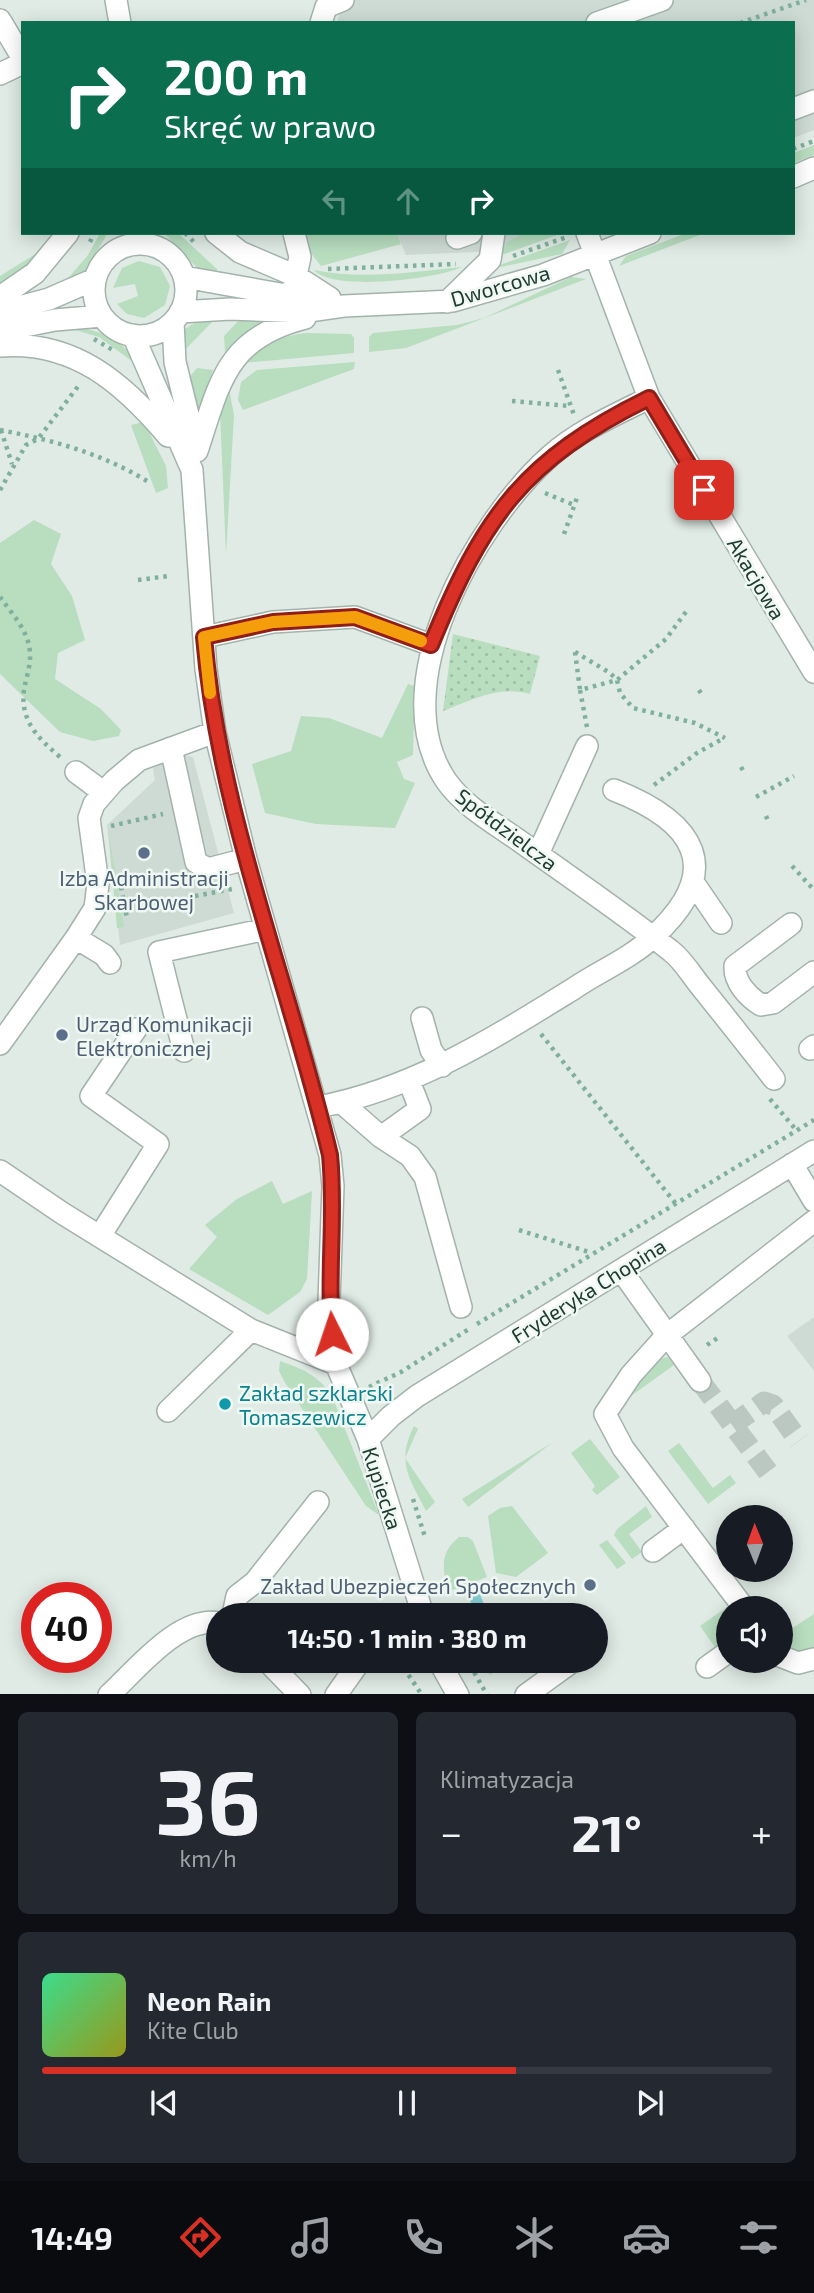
<!DOCTYPE html>
<html lang="pl">
<head>
<meta charset="utf-8">
<style>
	:root { --surface:#171b24; --page:#242831; --text:#f1f3f6; --muted:#9ea1a6; --line:#363941; --accent:#d93025 }
	body { margin:0; font-family:"Exo 2",sans-serif; background:var(--page); color:var(--text); height:100vh; display:flex; flex-direction:column; font-size:26px; white-space:nowrap }
	* { box-sizing:border-box; margin:0 }
	p { font-size:23px; color:var(--muted) }
	.icon { flex:none; width:38px; height:38px; fill:none; stroke:currentColor; stroke-width:2; stroke-linecap:round; stroke-linejoin:round }
	.map { position:relative; height:1694px; overflow:hidden }
	.sheet { display:flex; flex-direction:column; gap:18px; padding:18px; background:#0d0f14; flex:1 }
	.sheet>* { flex:none }
	.guide { position:absolute; left:21px; top:21px; width:774px; height:214px; border-radius:0px; box-shadow:0 4px 18px #0003; background:#0b6e4f; color:#fff; overflow:hidden }
	.needle { width:46px; rotate:359deg }
	.fabs { position:absolute; left:716px; top:1505px; display:grid; gap:14px }
	.fabs a { display:grid; place-items:center; width:77px; height:77px; border-radius:50%; background:var(--surface); box-shadow:0 4px 18px #0003; font-size:35px }
	.speed { position:absolute; left:21px; top:1582px; display:flex; gap:14px; font-size:35px; font-weight:700; text-align:center }
	.speed>* { display:grid; place-content:center; width:91px; height:91px; border-radius:50%; background:var(--surface); box-shadow:0 4px 18px #0003; line-height:1 }
	.speed .limit { border:10px solid #d22; background:#fff; color:#111 }
	.pin { position:absolute; display:grid; place-items:center; width:60px; height:60px; color:#fff; margin:-30px; border-radius:14px; box-shadow:0 4px 10px #0006 }
	.me { position:absolute; width:77px; margin:-38px; rotate:356deg; stroke-linejoin:round; filter:drop-shadow(0 0 5px #0008) }
	.turn { display:flex; align-items:center; gap:24px; height:147px; padding:0 28px; font-size:32px }
	.turn .icon { width:91px; height:91px; stroke-width:2.5 }
	.turn b { display:block; font-size:49px; line-height:60px }
	.lanes { display:flex; align-items:center; height:66px; padding:0 28px; background:#0003; justify-content:center; gap:35px; direction:ltr }
	.lanes .off { opacity:.35 }
	.big { font-size:52px; font-weight:700; line-height:1.1 }
	.sheet .widget { flex:1; display:flex; flex-direction:column; justify-content:center; gap:10px; min-width:0; padding:0 24px; border-radius:10px; background:var(--page) }
	.sheet .dial { align-items:center; gap:0 }
	.dial b { font-size:91px; line-height:1 }
	.song { display:flex; align-items:center; gap:21px }
	.cover { width:84px; height:84px; border-radius:10px; background:linear-gradient(135deg,hsl(150 70% 55%),hsl(60 70% 35%)) }
	.played { height:7px; border-radius:4px; background:linear-gradient(90deg,var(--accent) 65%,var(--line) 65%) }
	.keys { display:flex; justify-content:space-around; direction:ltr }
	.heat { display:flex; justify-content:space-between; align-items:center; font-size:38px; direction:ltr }
	.sheet .tiles { flex:1; display:grid; gap:18px; grid-template-columns:1fr 1fr }
	.widget:last-child { grid-column:span 2 }
	.trip { position:absolute; left:206px; top:1603px; width:402px; height:70px; border-radius:35px; background:var(--surface); box-shadow:0 4px 18px #0003; font-weight:700; line-height:70px; text-align:center }
	.tabs { display:flex; height:112px; justify-content:space-around; align-items:center; background:#090b0e; color:var(--muted) }
	.tabs .icon { width:49px; height:49px }
	.tabs .on { color:var(--accent) }
	.tabs b { font-size:32px; color:var(--text) }
	.map>svg:first-child { display:block }
	.built { fill:#cedbd4 }
	.grass { fill:#b8ddbf }
	.park { fill:url(#park-dots) }
	.water { fill:#85cdd3 }
	.lines { fill:none; stroke-linecap:round; stroke-linejoin:round }
	.minor-tunnel { stroke:#bac8c1; stroke-width:21; stroke-dasharray:21 10; stroke-linecap:butt }
	.minor-casing { stroke:#a3b3ac; stroke-width:24 }
	.path { stroke:#7fb09d; stroke-width:4.5; stroke-dasharray:3.5 5; stroke-linecap:butt }
	.minor { stroke:#fff; stroke-width:21 }
	.route-casing { stroke:#8d1f18; stroke-width:18 }
	.route { stroke:#d93025; stroke-width:12 }
	.slow { stroke:#f59e0b; stroke-width:12 }
	.service-dot { fill:#5c6f8a; stroke:#f0f8f3; stroke-width:2.5 }
	.culture-dot { fill:#0f9aa8; stroke:#f0f8f3; stroke-width:2.5 }
	.labels { text-anchor:middle; dominant-baseline:central; stroke-width:5; stroke-linejoin:round; paint-order:stroke }
	.street-label { font-size:21px; fill:#203c32; stroke:#f0f8f3 }
	.service-label { font-size:21px; fill:#4e5e75; stroke:#f0f8f3 }
	.culture-label { font-size:21px; fill:#0d838f; stroke:#f0f8f3; text-anchor:start }
</style>
</head>
<body>
<div class="map">
<svg width="814" height="1695" viewBox="0 0 814 1695">
	<defs>
		<pattern id="park-dots" width="8" height="8" patternUnits="userSpaceOnUse" patternTransform="scale(1.75)"><rect width="8" height="8" fill="#b8ddbf"/><path d="M2 2h.1M6 6h.1" fill="none" stroke="#9ebfa5" stroke-width="1.8" stroke-linecap="round"/></pattern>
	</defs>
	<rect width="100%" height="100%" fill="#e0ebe5"/>
	<!-- built -->
	<path class="built" d="M344 0H814V130L793 138V23H337Z
		M397 233H545L498 251 406 255Z
		M179 754 193 757 234 913 120 945 107 825 155 780 153 769 166 756Z
		M814 1317V1371L787 1336Z"/>
	<!-- grass -->
	<path class="grass" d="M814 145V155L793 163V153Z
		M100 233H106L105 238 85 271 63 284 88 255Z
		M164 233H178L217 269 216 277 199 270Z
		M303 233H397L401 244 321 266 310 252Z
		M525 233H563L499 256 507 242Z
		M687 233H705L619 266 626 256Z
		M570 240 562 254 496 268 497 266Z
		M45 248 40 256 0 289V276Z
		M139 261 160 267 170 286 165 305 144 318 127 314 117 304 138 296 135 284 113 288 122 268Z
		M462 267C437 279 333 292 314 270 363 280 412 272 462 267Z
		M571 277 586 279 406 348 369 352V337L373 333 457 325 484 318Z
		M202 319H215L181 354 183 330Z
		M240 319 268 320 248 332 225 352 224 336Z
		M74 327C105 331 123 340 140 367L99 337 75 330Z
		M306 333 351 334 354 338V353L242 363C261 344 281 336 306 333Z
		M355 362 354 369 243 410 238 400 241 382 257 370Z
		M197 368 213 370 201 408 202 427 187 380Z
		M228 384 234 415 226 555 220 411Z
		M144 422 166 466 168 488 156 493 131 425Z
		M34 520 61 534 51 564 72 596 85 640 58 653 55 679 101 709 121 730 119 736 93 741 60 732 0 674V543Z
		M408 684 415 686 413 755 397 762 404 779 415 783 395 828 316 824 265 813 252 764 291 751 301 716 329 718 382 738Z
		M108 828 124 927 117 928Z
		M272 1181 283 1204 312 1191 307 1279 300 1292 268 1315 189 1269 217 1237 205 1225 237 1199Z
		M668 1357 674 1365 628 1398 658 1359Z
		M280 1361C303 1369 318 1375 332 1396L379 1515 366 1506 284 1381 279 1371Z
		M414 1426 418 1429 405 1458 435 1502 426 1511C409 1478 396 1462 414 1426Z
		M590 1439 620 1477 597 1495 592 1490 595 1486 571 1453Z
		M553 1442 468 1507 462 1499Z
		M679 1443 713 1488 730 1475 736 1483 708 1504 668 1451Z
		M512 1506 548 1553 516 1577 496 1573 488 1516 500 1508Z
		M646 1506 652 1517 629 1534 642 1552 632 1559 614 1535 617 1529Z
		M459 1537H468L473 1541 487 1577 447 1592C444 1567 438 1555 459 1537Z
		M607 1540 626 1563 617 1569 599 1545Z
		M727 1607 728 1643 717 1650 700 1626Z
		M814 1614V1648L799 1654 784 1647 780 1636Z
		M482 1661H503L505 1664 490 1675Z"/>
	<!-- park -->
	<path class="park" d="M453 634 540 656 530 694C499 685 472 700 443 711Z"/>
	<!-- water -->
	<path class="water" d="M478 1589 488 1615H476L467 1593Z"/>
	<g class="lines">
		<!-- minor-tunnel -->
		<path class="minor-tunnel" d="M700 1381 768 1472
			M732 1425 764 1402 773 1405 799 1441"/>
		<defs>
			<path id="minor" d="M116 0 120 23
				M0 20 23 59
				M321 23 326 7 343 0
				M597 23 662 0
				M0 74 23 63
				M793 109 814 101
				M793 177 814 168
				M216 233 240 252 296 276 330 298
				M587 233 649 398 814 672
				M457 238 471 233
				M94 290a46 46 0 1 1 92 0a46 46 0 1 1-92 0Z
				M184 277 331 303
				M293 289 300 257 294 233
				M0 297 35 273 68 233
				M447 302 490 260 494 233
				M0 312 49 299 95 279
				M180 312 230 309 302 312 344 306 453 301 543 275 650 233
				M173 322 175 362 197 451
				M0 331 55 320 102 316
				M133 335 192 470 206 669 215 732 246 859 330 1155 333 1186 329 1301 336 1364 368 1439 423 1615
				M0 346C74 340 123 383 168 436
				M649 398C615 415 578 431 549 457 476 523 381 687 447 782 466 808 496 824 521 842 571 878 623 913 671 951 683 960 692 976 702 988 726 1018 750 1048 774 1079
				M197 451C220 382 226 338 305 318
				M204 637 273 622 355 617 431 645
				M171 748 196 862 208 869 246 859
				M76 772 103 792
				M538 854 587 746
				M693 882 721 923
				M791 924 735 966C734 982 748 997 761 1005L773 1003 814 972
				M76 938 95 908 98 884 89 818 94 804 114 781 139 760 215 732
				M422 1018 431 1050 442 1066
				M0 1044 76 938 104 955 110 963
				M810 1049 814 1046
				M184 1051 159 952 266 929
				M342 1103 381 1137 410 1156 425 1177 461 1307
				M318 1107C414 1089 492 1039 573 989 598 972 631 958 653 937 726 870 696 822 614 790
				M381 1137 420 1109 409 1081
				M792 1164 814 1201
				M0 1171 62 1213 251 1330 336 1364
				M100 1236 158 1144 91 1096 136 1029
				M621 1270 700 1381
				M168 1411 251 1330
				M368 1439 391 1416 417 1396 814 1151
				M653 1551 684 1528
				M744 1608 623 1448 605 1414 631 1375 666 1336 814 1221
				M233 1615 237 1596 255 1582 318 1502
				M780 1656 798 1663 814 1659
				M267 1661 300 1695
				M439 1661 458 1695
				M707 1667 728 1652
				M109 1695C136 1670 180 1615 219 1623
				M336 1695 360 1661
				M526 1695 573 1661"/>
		</defs>
		<!-- minor casing -->
		<use href="#minor" class="minor-casing"/>
		<!-- path -->
		<path class="path" d="M740 23 806 0
			M793 149 814 141
			M185 233 197 245
			M90 242 94 233
			M513 256 567 237
			M328 269 456 264
			M94 339 116 352
			M558 370 574 415
			M512 401 570 406
			M0 430C52 440 101 453 147 481
			M1 430 12 464
			M0 490 26 445 38 439 79 385
			M545 493 574 505
			M564 534 578 495
			M138 580 169 576
			M0 597C12 614 29 631 30 653 31 665 26 678 24 690 20 721 38 738 60 757
			M575 652 610 673 617 680 620 693 633 708 695 723 725 738
			M575 652 580 690
			M699 690 702 695
			M587 727 580 690 617 680 666 639 688 609
			M741 767 745 774
			M654 785 697 753 724 738
			M756 797 794 776
			M766 816 769 823
			M111 826 163 814
			M792 866 814 890
			M121 887 127 918
			M195 896 232 889
			M541 1034 676 1204
			M770 1099 797 1131
			M519 1230 592 1253
			M477 1324 814 1120
			M707 1345 719 1337
			M369 1387 401 1372 469 1329
			M413 1499 425 1537
			M399 1661 422 1695
			M470 1665 487 1695"/>
		<!-- minor -->
		<use href="#minor" class="minor"/>
	</g>
	<g class="lines">
		<defs>
			<path id="route" d="M332 1334C327 1274 336 1215 330 1155 289 982 219 815 204 637L273 622 355 617 431 645C483 517 523 460 649 398L704 490"/>
		</defs>
		<!-- route casing -->
		<use href="#route" class="route-casing"/>
		<!-- route -->
		<use href="#route" class="route"/>
		<!-- slow -->
		<path class="slow" d="M210 693 204 637 273 622 355 617 421 641"/>
	</g>
	<!-- markers -->
	<g class="service-dot">
		<circle cx="144" cy="853" r="7"/>
		<circle cx="62" cy="1035" r="7"/>
		<circle cx="590" cy="1585" r="7"/>
	</g>
	<circle class="culture-dot" cx="225" cy="1404" r="7"/>
	<g class="labels">
		<!-- street labels -->
		<g class="street-label">
			<text transform="translate(500 285) rotate(-16)">Dworcowa</text>
			<text transform="translate(757 578) rotate(59)">Akacjowa</text>
			<text transform="translate(507 829) rotate(37)">Spółdzielcza</text>
			<text transform="translate(588 1290) rotate(-32)">Fryderyka Chopina</text>
			<text transform="translate(383 1488) rotate(72)">Kupiecka</text>
		</g>
		<!-- service labels -->
		<g class="service-label">
			<text x="144" y="877">Izba Administracji<tspan x="144" dy="24">Skarbowej</tspan></text>
			<text x="76" y="1023" text-anchor="start">Urząd Komunikacji<tspan x="76" dy="24">Elektronicznej</tspan></text>
			<text x="576" y="1585" text-anchor="end">Zakład Ubezpieczeń Społecznych</text>
		</g>
		<!-- culture labels -->
		<g class="culture-label">
			<text x="239" y="1392">Zakład szklarski<tspan x="239" dy="24">Tomaszewicz</tspan></text>
		</g>
	</g>
</svg>
<div class="fabs">
<a><svg class="needle" viewBox="-14 -14 28 28"><path d="M0-13l5 13h-10z" fill="#e53935"/><path d="M0 13l5-13h-10z" fill="#9ea1a6"/></svg></a>
<a><svg class="icon" aria-label="sound" viewBox="0 0 24 24"><path d="M4 9h4l5-4v14l-5-4H4zM17 9q2 3 0 6"/></svg></a>
</div>
<div class="speed"><div class="limit">40</div></div>
<div class="pin" style="left:704px;top:490px;background:#d93025"><svg class="icon" aria-label="arrive" viewBox="0 0 24 24"><path d="M6 21V4h12l-3 4 3 4H6"/></svg></div>
<svg class="me" style="left:332px;top:1334px" viewBox="-20 -20 40 40"><circle r="19" fill="#fff"/><path d="M0-13L10 11 0 6-10 11z" fill="#d93025"/></svg>
<div class="trip">14:50 · 1 min · 380 m</div>
<div class="guide">
<div class="turn"><svg class="icon" aria-label="right" viewBox="0 0 24 24"><path d="M7 20v-9h11M14 6l5 5-5 5"/></svg><div><b>200 m</b>Skręć w prawo</div></div>
<div class="lanes"><svg class="icon off" aria-label="left" viewBox="0 0 24 24"><path d="M17 20v-9H6M10 6l-5 5 5 5"/></svg><svg class="icon off" aria-label="ahead" viewBox="0 0 24 24"><path d="M12 20V5M6 11l6-6 6 6"/></svg><svg class="icon" aria-label="right" viewBox="0 0 24 24"><path d="M7 20v-9h11M14 6l5 5-5 5"/></svg></div>
</div>
</div>
<section class="sheet">
<div class="tiles">
<div class="widget dial"><b>36</b><p>km/h</p></div>
<div class="widget"><p>Klimatyzacja</p>
<div class="heat"><a>−</a><b class="big">21°</b><a>+</a></div>
</div>
<div class="widget">
<div class="song"><i class="cover"></i><div><b>Neon Rain</b><p>Kite Club</p></div></div>
<div class="played"></div>
<div class="keys"><svg class="icon" aria-label="previous" viewBox="0 0 24 24"><path d="M18 5L8 12l10 7zM5 5v14"/></svg><svg class="icon" aria-label="pause" viewBox="0 0 24 24"><path d="M8 5v14M16 5v14"/></svg><svg class="icon" aria-label="next" viewBox="0 0 24 24"><path d="M6 5l10 7-10 7zM19 5v14"/></svg></div>
</div>
</div>
</section>
<nav class="tabs">
<b>14:49</b>
<svg class="icon on" aria-label="directions" viewBox="0 0 24 24"><path d="M12 3l9 9-9 9-9-9zM9 14v-3h6M13 9l2 2-2 2"/></svg>
<svg class="icon" aria-label="music" viewBox="0 0 24 24"><path d="M9 18V5l10-2v13"/><circle cx="6" cy="18" r="3"/><circle cx="16" cy="16" r="3"/></svg>
<svg class="icon" aria-label="phone" viewBox="0 0 24 24"><path d="M5 4h4l2 5-3 2q2 4 5 5l2-3 5 2v4C11 20 4 13 5 4z"/></svg>
<svg class="icon" aria-label="climate" viewBox="0 0 24 24"><path d="M12 3v18M4 7l16 10M4 17L20 7"/></svg>
<svg class="icon" aria-label="car" viewBox="0 0 24 24"><path d="M5 17H2v-5l4-1 3-4h7l3 4 3 1v5h-3M9 17h6M6 11h13"/><circle cx="7" cy="17" r="2"/><circle cx="17" cy="17" r="2"/></svg>
<svg class="icon" aria-label="filters" viewBox="0 0 24 24"><path d="M4 7h16M4 17h16"/><circle cx="9" cy="7" r="2"/><circle cx="15" cy="17" r="2"/></svg>
</nav>
</body>
</html>
